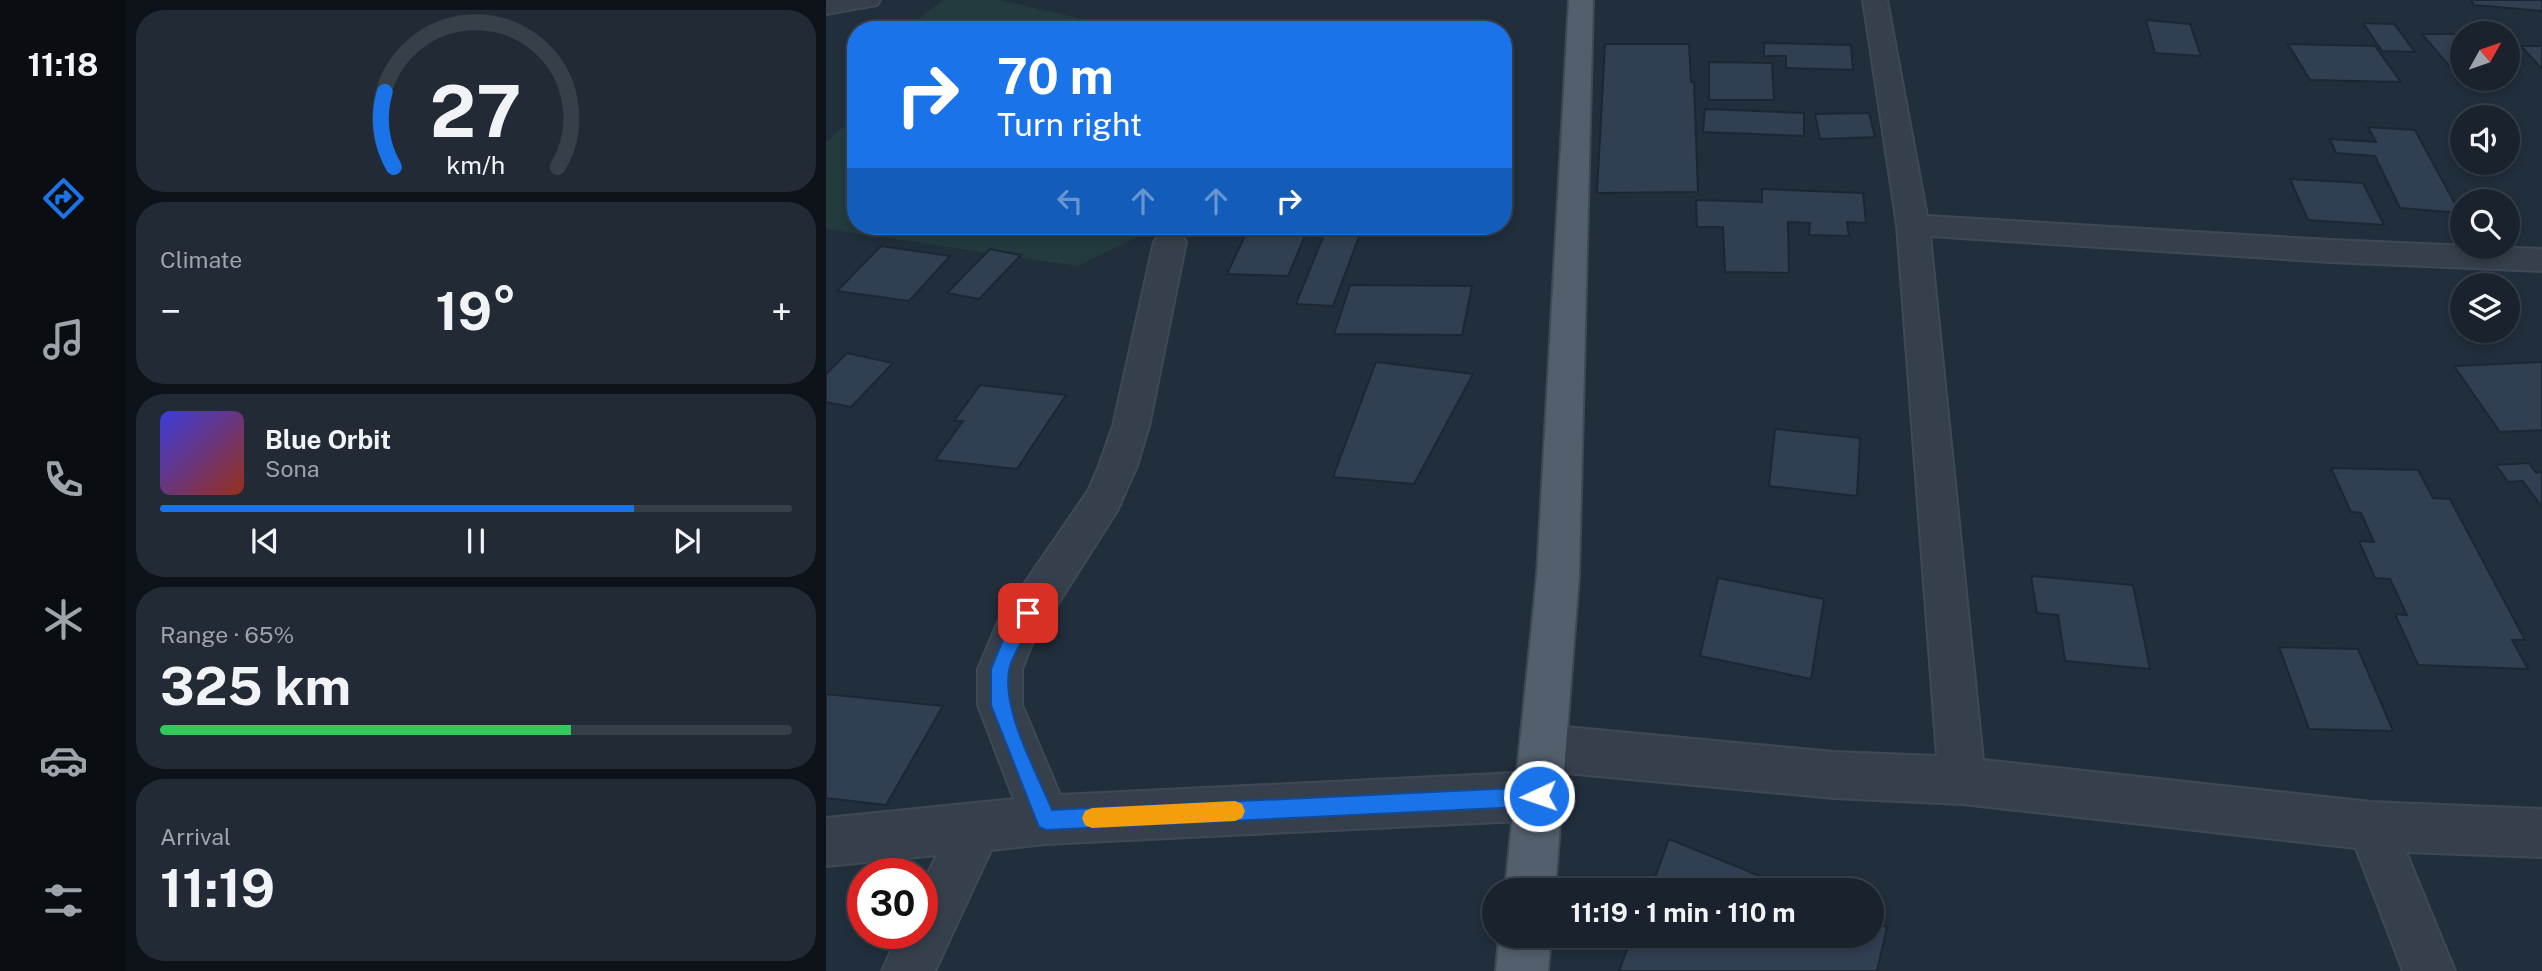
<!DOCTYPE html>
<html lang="en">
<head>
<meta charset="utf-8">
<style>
	:root { --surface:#19222d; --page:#222a35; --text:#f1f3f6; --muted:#9fa4aa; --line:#373f49; --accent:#1a73e8 }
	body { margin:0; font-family:"Public Sans",sans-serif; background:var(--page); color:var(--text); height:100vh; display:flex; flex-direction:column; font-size:26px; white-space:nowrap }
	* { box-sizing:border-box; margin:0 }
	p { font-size:23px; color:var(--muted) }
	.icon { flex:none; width:38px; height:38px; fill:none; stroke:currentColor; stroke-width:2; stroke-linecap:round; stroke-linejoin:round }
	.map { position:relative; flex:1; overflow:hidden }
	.sheet { display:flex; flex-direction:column; gap:10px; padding:10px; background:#0e1319; width:700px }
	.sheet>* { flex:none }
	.guide { position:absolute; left:21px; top:21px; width:665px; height:214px; border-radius:28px; box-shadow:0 4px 10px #0003,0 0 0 2px var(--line); background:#1a73e8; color:#fff; overflow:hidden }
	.needle { width:46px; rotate:50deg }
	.buttons { position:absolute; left:1624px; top:21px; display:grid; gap:14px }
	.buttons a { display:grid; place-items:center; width:70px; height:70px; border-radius:50%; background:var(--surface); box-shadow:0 4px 10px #0003,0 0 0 2px var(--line); font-size:35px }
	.speed { position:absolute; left:21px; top:858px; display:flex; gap:14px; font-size:35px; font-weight:700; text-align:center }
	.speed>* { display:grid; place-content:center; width:91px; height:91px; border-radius:50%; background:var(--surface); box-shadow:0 4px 10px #0003,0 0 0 2px var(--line); line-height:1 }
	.speed .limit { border:10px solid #d22; background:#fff; color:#111 }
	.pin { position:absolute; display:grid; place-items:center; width:60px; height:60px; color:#fff; margin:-30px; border-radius:14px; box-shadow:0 4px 10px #0006 }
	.me { position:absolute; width:77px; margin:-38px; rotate:267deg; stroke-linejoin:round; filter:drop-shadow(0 0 5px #0008) }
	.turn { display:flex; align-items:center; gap:24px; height:147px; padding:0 35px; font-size:32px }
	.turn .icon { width:91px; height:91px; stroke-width:2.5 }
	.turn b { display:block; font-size:49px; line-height:60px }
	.lanes { display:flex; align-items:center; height:66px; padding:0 35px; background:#0003; justify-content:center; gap:35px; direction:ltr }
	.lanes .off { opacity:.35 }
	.big { font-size:52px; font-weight:700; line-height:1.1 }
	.sheet .tile { flex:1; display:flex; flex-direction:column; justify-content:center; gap:10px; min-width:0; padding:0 24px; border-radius:28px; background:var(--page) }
	.sheet .dial { align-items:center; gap:0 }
	.dial svg { height:182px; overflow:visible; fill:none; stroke:var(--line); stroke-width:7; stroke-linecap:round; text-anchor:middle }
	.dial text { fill:var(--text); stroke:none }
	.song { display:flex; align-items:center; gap:21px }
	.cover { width:84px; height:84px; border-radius:10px; background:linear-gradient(135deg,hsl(240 70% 55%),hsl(10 70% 35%)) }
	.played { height:7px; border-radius:4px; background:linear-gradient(90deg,var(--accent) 75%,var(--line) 75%) }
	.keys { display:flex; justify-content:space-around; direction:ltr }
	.heat { display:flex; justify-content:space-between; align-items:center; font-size:38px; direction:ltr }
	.charge { height:10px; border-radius:5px; background:linear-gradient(90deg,#34c759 65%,var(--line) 0) }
	.trip { position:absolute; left:656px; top:878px; width:402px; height:70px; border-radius:35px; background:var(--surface); box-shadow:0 4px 10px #0003,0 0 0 2px var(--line); font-weight:700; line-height:70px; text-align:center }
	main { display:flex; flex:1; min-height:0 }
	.dock { display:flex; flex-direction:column; width:126px; justify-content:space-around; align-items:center; background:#0a0e12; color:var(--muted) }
	.dock .icon { width:49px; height:49px }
	.dock .active { color:var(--accent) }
	.dock b { font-size:32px; color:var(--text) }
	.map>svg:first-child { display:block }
	.green { fill:#233b3d }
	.building { fill:#303f51; stroke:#1c2733; stroke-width:2 }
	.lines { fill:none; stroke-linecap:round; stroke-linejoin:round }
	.minor-casing { stroke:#3e4955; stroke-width:4 }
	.major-casing { stroke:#3e4955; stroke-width:4 }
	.minor { fill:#35404c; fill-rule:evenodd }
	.major { fill:#535f6d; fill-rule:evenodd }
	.route { fill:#1a73e8; stroke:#114b97; stroke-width:2 }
	.slow { fill:#f59e0b }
</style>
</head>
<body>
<main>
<nav class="dock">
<b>11:18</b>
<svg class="icon active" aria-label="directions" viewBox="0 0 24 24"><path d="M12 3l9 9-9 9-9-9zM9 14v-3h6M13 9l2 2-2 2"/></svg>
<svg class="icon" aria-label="music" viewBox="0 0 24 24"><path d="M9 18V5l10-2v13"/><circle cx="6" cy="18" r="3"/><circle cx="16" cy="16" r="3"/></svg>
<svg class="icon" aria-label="phone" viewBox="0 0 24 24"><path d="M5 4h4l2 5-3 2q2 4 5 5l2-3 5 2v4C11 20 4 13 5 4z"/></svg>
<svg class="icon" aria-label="climate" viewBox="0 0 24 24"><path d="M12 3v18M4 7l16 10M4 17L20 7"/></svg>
<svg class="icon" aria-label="car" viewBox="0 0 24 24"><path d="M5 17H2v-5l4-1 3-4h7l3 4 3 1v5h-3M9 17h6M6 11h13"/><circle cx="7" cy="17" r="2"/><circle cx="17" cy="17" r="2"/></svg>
<svg class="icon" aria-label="filters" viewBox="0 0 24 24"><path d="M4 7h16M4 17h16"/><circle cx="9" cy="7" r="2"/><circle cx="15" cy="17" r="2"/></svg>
</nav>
<section class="sheet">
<div class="tile dial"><svg viewBox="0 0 100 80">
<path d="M14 69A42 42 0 1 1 86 69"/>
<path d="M14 69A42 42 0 0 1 10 36" stroke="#1a73e8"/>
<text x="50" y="56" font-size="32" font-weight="700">27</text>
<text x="50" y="72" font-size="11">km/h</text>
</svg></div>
<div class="tile"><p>Climate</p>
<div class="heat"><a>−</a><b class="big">19°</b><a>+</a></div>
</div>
<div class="tile">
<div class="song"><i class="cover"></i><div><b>Blue Orbit</b><p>Sona</p></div></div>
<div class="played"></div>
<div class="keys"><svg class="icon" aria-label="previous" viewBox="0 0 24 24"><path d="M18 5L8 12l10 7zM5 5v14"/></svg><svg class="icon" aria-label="pause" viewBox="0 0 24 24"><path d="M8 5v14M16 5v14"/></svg><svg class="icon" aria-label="next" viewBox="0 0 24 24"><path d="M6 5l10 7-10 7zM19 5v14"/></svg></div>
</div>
<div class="tile"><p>Range · 65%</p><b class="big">325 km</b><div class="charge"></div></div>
<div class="tile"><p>Arrival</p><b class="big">11:19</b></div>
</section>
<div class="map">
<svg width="1716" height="971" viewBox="0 0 1716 971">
	<rect width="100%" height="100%" fill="#212e3c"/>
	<!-- green -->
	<path class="green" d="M117 0H174L306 30H78Z
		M30 116V226H334L252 266 0 229V142Z"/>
	<!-- building -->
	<path class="building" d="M1645 0H1716V11L1648 5Z
		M1320 20 1364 24 1375 56 1329 53Z
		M1537 23 1568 24 1589 52 1556 51Z
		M1596 34H1636V79H1682V74L1687 80H1635Z
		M938 43 1025 45 1027 70 960 68V56H938Z
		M779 44H863L865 82H868L872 192 771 193Z
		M1462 44 1549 46 1575 82 1484 80Z
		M1695 46H1716V69Z
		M883 62 946 63 948 100H883Z
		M879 109 978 113V136L877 132Z
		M1043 113 1049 137 994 139 989 114Z
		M1542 127 1589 130 1634 213 1574 208 1549 156 1510 153 1504 139 1550 142Z
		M1464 179 1537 183 1558 225 1482 220Z
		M936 189 1037 193 1040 223 1021 222 1023 236 983 235 984 223 962 222 963 273 899 272 897 227H871L870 200 936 202Z
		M422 229 481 231 462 276 401 274Z
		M499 232 534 234 507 306 470 304Z
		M55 246 124 256 83 301 11 291Z
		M164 249 195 255 153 299 121 293Z
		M524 285 646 286 636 335 508 334Z
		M21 353 67 363 25 407 0 402V374Z
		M550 362 647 374 588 484 507 477Z
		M1716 362V430L1674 432 1628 366Z
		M154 385 240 395 191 469 109 460 137 421H128Z
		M949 429 1034 438 1031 496 943 486Z
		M1703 463 1710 473 1716 472V507L1697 481 1682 482 1670 465Z
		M1505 468 1592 470 1607 498 1624 499 1699 640H1686L1702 669 1592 665 1569 614 1581 615 1564 579 1549 578 1533 541 1548 542 1535 513 1525 512Z
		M1205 576 1307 585 1324 669 1239 661 1232 615 1211 613Z
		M892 578 998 599 985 679 874 656Z
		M1453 647 1532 649 1567 731 1483 729Z
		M0 694 117 706 60 805 0 798Z
		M843 839 971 891H824Z
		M1046 921 1061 927 1051 971H793L806 936H1046Z"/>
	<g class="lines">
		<defs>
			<path id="minor" d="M0 0H54L51 5 0 14Z
				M1037 0H1061L1101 216 1504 240 1716 249V271L1504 262 1104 236 1157 760 1545 802 1716 809V857L1580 852 1629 971H1577L1530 848 1136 804 1008 798 718 771 702 764 695 748 702 732 718 725 1008 752 1111 756 1071 225Z
				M344 231 355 235 360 242 323 426 311 466 291 511 205 646 196 669V705L234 795 713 772 730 779 737 796 730 813 713 820 220 844 165 850 109 971H56L73 933H96V885L111 855 0 866V818L188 799 152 705V669L172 622 262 491 273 466 287 426 328 242 333 235Z"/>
			<path id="major" d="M743 0H767L753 575 729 891H679L711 575Z
				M673 936H725L722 971H670Z"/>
		</defs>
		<!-- minor casing -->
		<use href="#minor" class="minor-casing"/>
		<!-- major casing -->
		<use href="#major" class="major-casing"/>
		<!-- minor -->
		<use href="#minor" class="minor"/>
		<!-- major -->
		<use href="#major" class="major"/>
	</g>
	<!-- route -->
	<path class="route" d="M202 606 208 608 211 613C203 632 190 647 184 666 173 706 211 773 226 810L713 787 720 789 723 796 720 803 713 806 220 830 213 827 165 705V669L181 630 196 608Z"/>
	<!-- slow -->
	<path class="slow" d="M409 801 416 804 419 811 416 818 409 821 266 828 259 825 256 818 259 811 266 808Z"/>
</svg>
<div class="buttons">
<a><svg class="needle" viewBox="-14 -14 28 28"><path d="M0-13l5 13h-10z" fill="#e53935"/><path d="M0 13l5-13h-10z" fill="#9fa4aa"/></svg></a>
<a><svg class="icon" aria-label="sound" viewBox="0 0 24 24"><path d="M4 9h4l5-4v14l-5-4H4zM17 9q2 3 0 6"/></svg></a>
<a><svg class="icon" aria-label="search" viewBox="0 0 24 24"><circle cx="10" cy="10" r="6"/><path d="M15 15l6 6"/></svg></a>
<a><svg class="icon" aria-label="layers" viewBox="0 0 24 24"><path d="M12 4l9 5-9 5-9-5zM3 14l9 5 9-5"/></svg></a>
</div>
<div class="speed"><div class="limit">30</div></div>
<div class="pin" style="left:202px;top:613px;background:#d93025"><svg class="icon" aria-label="arrive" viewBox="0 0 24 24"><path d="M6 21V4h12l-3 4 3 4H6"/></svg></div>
<svg class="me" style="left:713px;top:796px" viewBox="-20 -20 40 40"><circle r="17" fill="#1a73e8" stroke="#fff" stroke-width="3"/><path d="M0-11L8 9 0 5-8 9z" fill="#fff"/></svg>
<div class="trip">11:19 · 1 min · 110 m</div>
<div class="guide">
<div class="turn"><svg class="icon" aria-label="right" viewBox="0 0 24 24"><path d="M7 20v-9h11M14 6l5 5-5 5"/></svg><div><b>70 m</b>Turn right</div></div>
<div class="lanes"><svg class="icon off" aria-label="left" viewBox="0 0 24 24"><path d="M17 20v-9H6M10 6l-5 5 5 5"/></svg><svg class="icon off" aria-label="ahead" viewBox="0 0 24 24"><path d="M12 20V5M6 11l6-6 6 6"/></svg><svg class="icon off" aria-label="ahead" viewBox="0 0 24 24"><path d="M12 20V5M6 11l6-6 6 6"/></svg><svg class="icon" aria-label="right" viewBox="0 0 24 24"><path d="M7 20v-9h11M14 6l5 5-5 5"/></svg></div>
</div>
</div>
</main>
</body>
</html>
